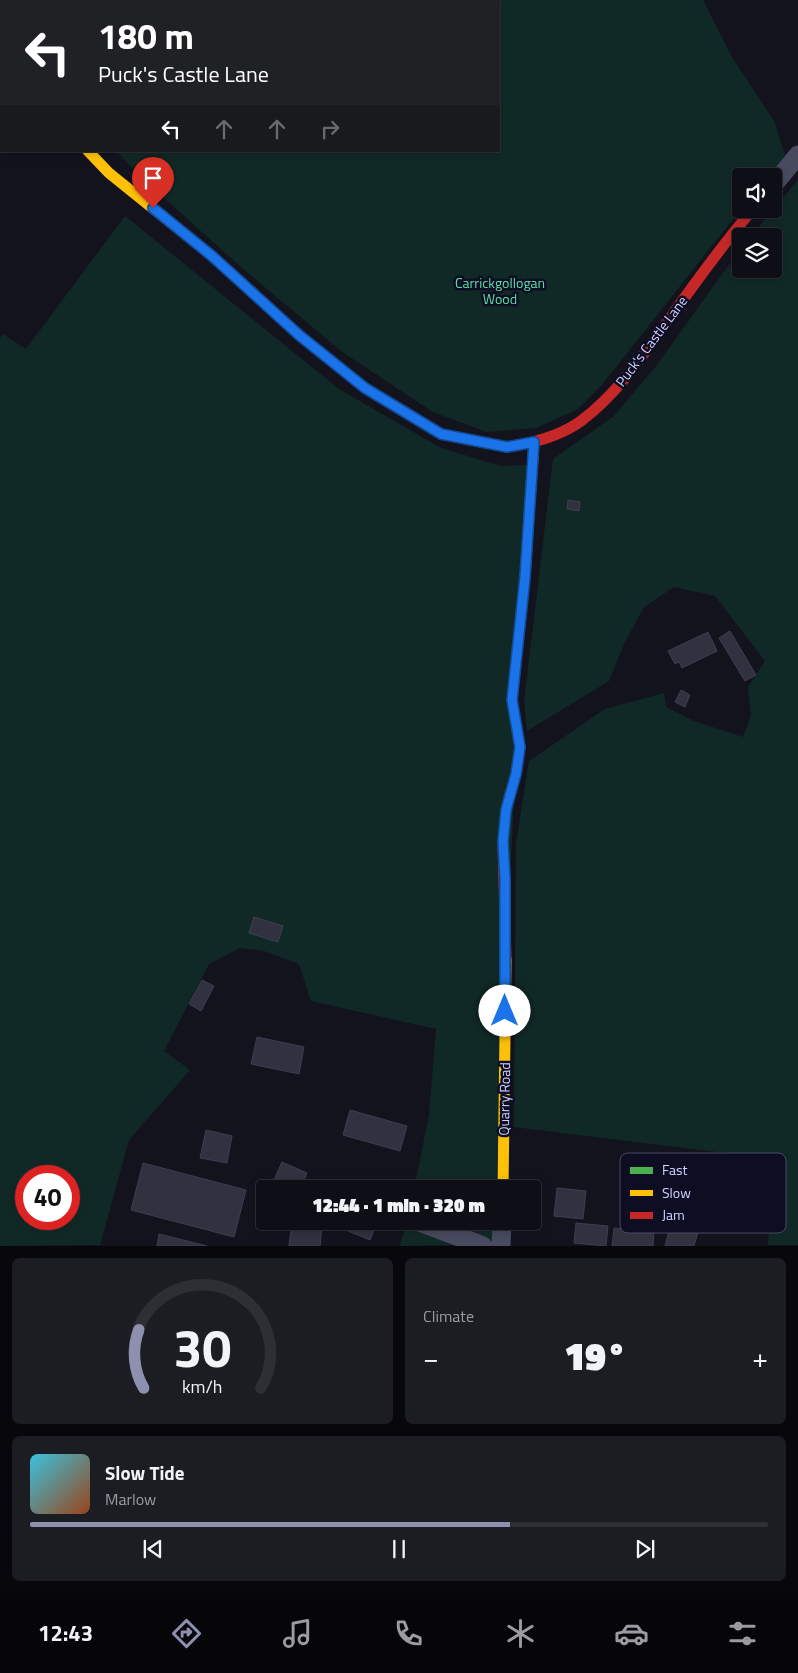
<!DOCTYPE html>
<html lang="en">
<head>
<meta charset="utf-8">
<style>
	:root { --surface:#0e0e16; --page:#1c1c23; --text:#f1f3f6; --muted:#9b9ca1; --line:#2e2e35; --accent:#8e90b0 }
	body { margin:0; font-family:"Titillium Web",sans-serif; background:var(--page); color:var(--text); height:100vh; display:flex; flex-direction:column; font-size:19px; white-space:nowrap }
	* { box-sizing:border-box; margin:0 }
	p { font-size:16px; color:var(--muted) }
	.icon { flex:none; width:28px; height:28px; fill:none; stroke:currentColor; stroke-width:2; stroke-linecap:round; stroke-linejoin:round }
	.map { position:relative; height:1246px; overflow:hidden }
	.sheet { display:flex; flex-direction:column; gap:12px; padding:12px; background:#08080c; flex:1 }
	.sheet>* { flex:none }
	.hud { position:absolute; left:0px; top:0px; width:500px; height:152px; box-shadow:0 2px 8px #0003,0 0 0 1px var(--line); background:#202124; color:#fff; overflow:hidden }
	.buttons { position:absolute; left:732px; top:168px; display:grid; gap:10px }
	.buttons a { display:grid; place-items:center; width:50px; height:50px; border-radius:5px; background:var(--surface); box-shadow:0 2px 8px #0003,0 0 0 1px var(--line); font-size:25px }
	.speed { position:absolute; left:15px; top:1165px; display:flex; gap:10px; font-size:25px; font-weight:700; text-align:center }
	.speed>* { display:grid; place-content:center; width:65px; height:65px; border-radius:50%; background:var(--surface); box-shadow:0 2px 8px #0003,0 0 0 1px var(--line); line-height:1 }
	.speed .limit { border:8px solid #d22; background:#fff; color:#111 }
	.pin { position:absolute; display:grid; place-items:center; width:42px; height:42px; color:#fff; margin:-51px -21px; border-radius:50% 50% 50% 0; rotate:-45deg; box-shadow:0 0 5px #0007 }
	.pin .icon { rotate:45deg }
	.me { position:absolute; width:55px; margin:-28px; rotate:0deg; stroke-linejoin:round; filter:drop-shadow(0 0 4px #0008) }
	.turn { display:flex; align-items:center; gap:18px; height:105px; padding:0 15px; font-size:22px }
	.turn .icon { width:65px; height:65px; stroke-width:2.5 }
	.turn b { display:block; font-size:35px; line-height:42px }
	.lanes { display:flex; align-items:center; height:48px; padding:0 15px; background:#0003; justify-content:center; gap:25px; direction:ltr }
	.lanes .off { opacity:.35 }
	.big { font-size:38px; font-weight:800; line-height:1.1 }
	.sheet .card { flex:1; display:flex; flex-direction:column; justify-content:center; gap:8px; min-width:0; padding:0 18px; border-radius:8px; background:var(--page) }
	.sheet .dial { align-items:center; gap:0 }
	.dial svg { height:130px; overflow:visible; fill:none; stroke:var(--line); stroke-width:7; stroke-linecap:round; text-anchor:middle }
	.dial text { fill:var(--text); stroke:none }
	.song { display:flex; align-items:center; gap:15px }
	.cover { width:60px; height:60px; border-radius:8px; background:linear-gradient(135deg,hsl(190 70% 55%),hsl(20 70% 35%)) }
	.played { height:5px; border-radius:2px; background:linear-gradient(90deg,var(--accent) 65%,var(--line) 65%) }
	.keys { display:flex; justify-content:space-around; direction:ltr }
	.heat { display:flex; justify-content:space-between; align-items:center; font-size:28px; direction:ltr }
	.sheet .tiles { flex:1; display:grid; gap:12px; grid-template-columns:1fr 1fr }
	.card:last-child { grid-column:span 2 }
	.trip { position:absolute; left:256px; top:1180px; width:285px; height:50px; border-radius:5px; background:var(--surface); box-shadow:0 2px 8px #0003,0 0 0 1px var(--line); font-weight:800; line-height:50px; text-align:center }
	.tabs { display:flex; height:80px; justify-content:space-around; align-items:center; background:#060609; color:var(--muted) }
	.tabs .icon { width:35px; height:35px }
	.tabs .current { color:var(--accent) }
	.tabs b { font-size:22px; color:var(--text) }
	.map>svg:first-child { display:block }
	.green { fill:#112926; fill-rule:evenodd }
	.building { fill:#313140; stroke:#3d3e52 }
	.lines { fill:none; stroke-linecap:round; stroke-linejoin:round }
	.street { stroke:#484a5f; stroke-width:19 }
	.fast { stroke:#4caf50; stroke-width:11 }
	.slow { stroke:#ffc107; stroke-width:11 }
	.jam { stroke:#c62828; stroke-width:11 }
	.route-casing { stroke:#114b97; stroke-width:12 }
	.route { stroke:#1a73e8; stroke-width:9 }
	.labels { text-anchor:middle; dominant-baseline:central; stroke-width:5; stroke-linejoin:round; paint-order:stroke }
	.park-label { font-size:14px; fill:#5cdfa8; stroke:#0e0e23 }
	.street-label { font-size:14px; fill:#d0d3ff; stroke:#0e0e23 }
	.key { fill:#0e0e23; stroke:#484965; stroke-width:1 }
	.key-label { font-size:14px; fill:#d0d3ff }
</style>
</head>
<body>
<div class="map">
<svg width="798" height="1246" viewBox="0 0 798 1246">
	<rect width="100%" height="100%" fill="#13131e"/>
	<!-- green -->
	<path class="green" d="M0 0H703L732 57 774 121 785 155 769 176H741V209L601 386 578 409 536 428 486 432 433 412 341 351 242 268 144 180 116 151H499V1H1V25Z
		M798 180V1245H768L774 1159 514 1127 516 843 529 761 605 709 664 693 666 707 694 721 743 737 751 715 748 687 765 661 715 596 674 587 644 607 624 644 609 681 527 731 524 702 553 459 614 416 657 365 741 248V269H774V236H751Z
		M125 216 339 389 441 448 501 466 529 465 496 1189H414L429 1115 436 1029 311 1001 299 964 264 951 240 948 209 964 164 1051 190 1070 129 1140 100 1245 0 1246V337L3 334 26 349ZM26 1176H69V1219H26Z
		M445 1221H495V1242Z
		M406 1223 461 1245 400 1246Z"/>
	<!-- building -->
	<path class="building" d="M568 500 580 502 579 511 567 509Z
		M730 631 756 675 745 681 719 638Z
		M708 632 717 651 682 668 679 662 675 664 668 651Z
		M681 690 690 695 685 707 675 702Z
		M254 917 283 926 278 942 249 933Z
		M202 980 214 986 201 1011 189 1004Z
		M257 1037 304 1047 299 1074 251 1064Z
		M350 1110 407 1126 400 1151 343 1135Z
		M206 1130 232 1136 227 1163 200 1158Z
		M282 1162 307 1173 300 1189H270Z
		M143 1163 246 1190 234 1237 131 1210Z
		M667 1170 712 1183 694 1246H665L676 1204 658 1199Z
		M557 1188 586 1191 583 1219 554 1216Z
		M338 1221H378L370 1240 336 1226Z
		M292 1222 322 1226 320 1246H289Z
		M576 1223 608 1226 606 1246 574 1243Z
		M614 1228 654 1232 653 1246H612Z
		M159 1234 207 1246H157Z"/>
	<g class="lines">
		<!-- street -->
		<path class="street" d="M0 55 1 56
			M774 184 798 155
			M417 1221 483 1246
			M501 1246 502 1221"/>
		<!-- fast -->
		<path class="fast" d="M253 293 299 335 365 388 441 434 507 447 518 445
			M519 634 525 577 534 442"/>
		<!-- slow -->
		<path class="slow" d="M88 151 109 173 212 256 253 293
			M503 1189 506 959"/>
		<!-- jam -->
		<path class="jam" d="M518 445C541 441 563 434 581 421 618 393 644 354 670 318 697 280 723 244 753 209
			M506 959 503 843 506 809 516 774 520 747 512 700 519 634"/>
	</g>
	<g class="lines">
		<defs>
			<path id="route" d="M153 208 212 256 299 335 365 388 441 434 507 447 534 442 525 577 512 700 520 747 516 774 506 810 503 842 505 878V1011"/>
		</defs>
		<!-- route casing -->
		<use href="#route" class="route-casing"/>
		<!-- route -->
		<use href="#route" class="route"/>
	</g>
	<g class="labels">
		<!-- park labels -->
		<g class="park-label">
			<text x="500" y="282">Carrickgollogan<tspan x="500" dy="16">Wood</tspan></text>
		</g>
		<!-- street labels -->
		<g class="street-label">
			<text transform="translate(651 341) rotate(-53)">Puck's Castle Lane</text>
			<text transform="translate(504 1099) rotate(-89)">Quarry Road</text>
		</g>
	</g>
	<!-- legend -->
	<rect x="620" y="1153" width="166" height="80" rx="8" class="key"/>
	<rect x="630" y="1167" width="23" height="7" fill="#4caf50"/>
	<rect x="630" y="1190" width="23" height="6" fill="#ffc107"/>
	<rect x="630" y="1212" width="23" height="7" fill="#c62828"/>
	<g class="key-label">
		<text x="662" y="1175">Fast</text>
		<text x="662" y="1198">Slow</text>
		<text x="662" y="1220">Jam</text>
	</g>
</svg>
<div class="buttons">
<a><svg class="icon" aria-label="sound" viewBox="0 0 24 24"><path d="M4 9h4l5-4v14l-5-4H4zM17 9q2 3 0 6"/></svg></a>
<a><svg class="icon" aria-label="layers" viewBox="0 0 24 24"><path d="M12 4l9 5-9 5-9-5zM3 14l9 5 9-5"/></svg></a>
</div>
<div class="speed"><div class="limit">40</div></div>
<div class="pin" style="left:153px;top:208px;background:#d93025"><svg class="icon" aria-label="arrive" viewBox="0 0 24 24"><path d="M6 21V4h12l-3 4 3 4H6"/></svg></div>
<svg class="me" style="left:505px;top:1011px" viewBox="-20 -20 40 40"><circle r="19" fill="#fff"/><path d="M0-13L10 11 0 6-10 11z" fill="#1a73e8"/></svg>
<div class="trip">12:44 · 1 min · 320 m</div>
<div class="hud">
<div class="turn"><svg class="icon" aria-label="left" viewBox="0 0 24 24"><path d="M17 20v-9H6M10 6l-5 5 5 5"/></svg><div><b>180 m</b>Puck's Castle Lane</div></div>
<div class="lanes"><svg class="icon" aria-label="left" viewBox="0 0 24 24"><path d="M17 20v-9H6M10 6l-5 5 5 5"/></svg><svg class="icon off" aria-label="ahead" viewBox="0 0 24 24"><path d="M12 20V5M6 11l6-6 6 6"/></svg><svg class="icon off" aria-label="ahead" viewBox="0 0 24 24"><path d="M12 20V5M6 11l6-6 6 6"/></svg><svg class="icon off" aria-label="right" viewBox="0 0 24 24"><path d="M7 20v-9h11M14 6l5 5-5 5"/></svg></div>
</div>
</div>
<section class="sheet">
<div class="tiles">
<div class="card dial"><svg viewBox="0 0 100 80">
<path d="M14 69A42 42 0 1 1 86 69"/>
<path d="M14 69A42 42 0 0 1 11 33" stroke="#8e90b0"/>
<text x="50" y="56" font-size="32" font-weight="700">30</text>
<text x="50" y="72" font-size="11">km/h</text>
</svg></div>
<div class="card"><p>Climate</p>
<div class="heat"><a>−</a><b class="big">19°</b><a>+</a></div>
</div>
<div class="card">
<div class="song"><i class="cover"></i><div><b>Slow Tide</b><p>Marlow</p></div></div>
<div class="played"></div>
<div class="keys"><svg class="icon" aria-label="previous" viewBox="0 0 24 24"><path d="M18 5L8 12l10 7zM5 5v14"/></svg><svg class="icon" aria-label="pause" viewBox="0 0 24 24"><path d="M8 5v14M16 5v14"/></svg><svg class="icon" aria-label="next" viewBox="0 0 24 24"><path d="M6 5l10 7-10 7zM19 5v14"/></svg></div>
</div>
</div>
</section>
<nav class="tabs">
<b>12:43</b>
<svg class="icon current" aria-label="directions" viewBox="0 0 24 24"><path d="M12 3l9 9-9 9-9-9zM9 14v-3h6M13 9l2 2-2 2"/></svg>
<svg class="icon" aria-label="music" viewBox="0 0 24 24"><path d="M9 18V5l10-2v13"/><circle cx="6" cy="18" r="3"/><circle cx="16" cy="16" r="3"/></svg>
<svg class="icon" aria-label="phone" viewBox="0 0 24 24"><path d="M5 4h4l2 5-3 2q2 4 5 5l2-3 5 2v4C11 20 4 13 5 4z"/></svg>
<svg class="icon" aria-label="climate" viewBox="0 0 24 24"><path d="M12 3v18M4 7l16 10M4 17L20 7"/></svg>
<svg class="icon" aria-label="car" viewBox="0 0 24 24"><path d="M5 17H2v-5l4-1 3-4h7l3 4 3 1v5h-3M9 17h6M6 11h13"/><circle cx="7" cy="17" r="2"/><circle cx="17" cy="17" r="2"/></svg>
<svg class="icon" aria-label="filters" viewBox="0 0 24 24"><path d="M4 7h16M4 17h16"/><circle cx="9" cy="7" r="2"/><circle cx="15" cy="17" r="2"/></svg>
</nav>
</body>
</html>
